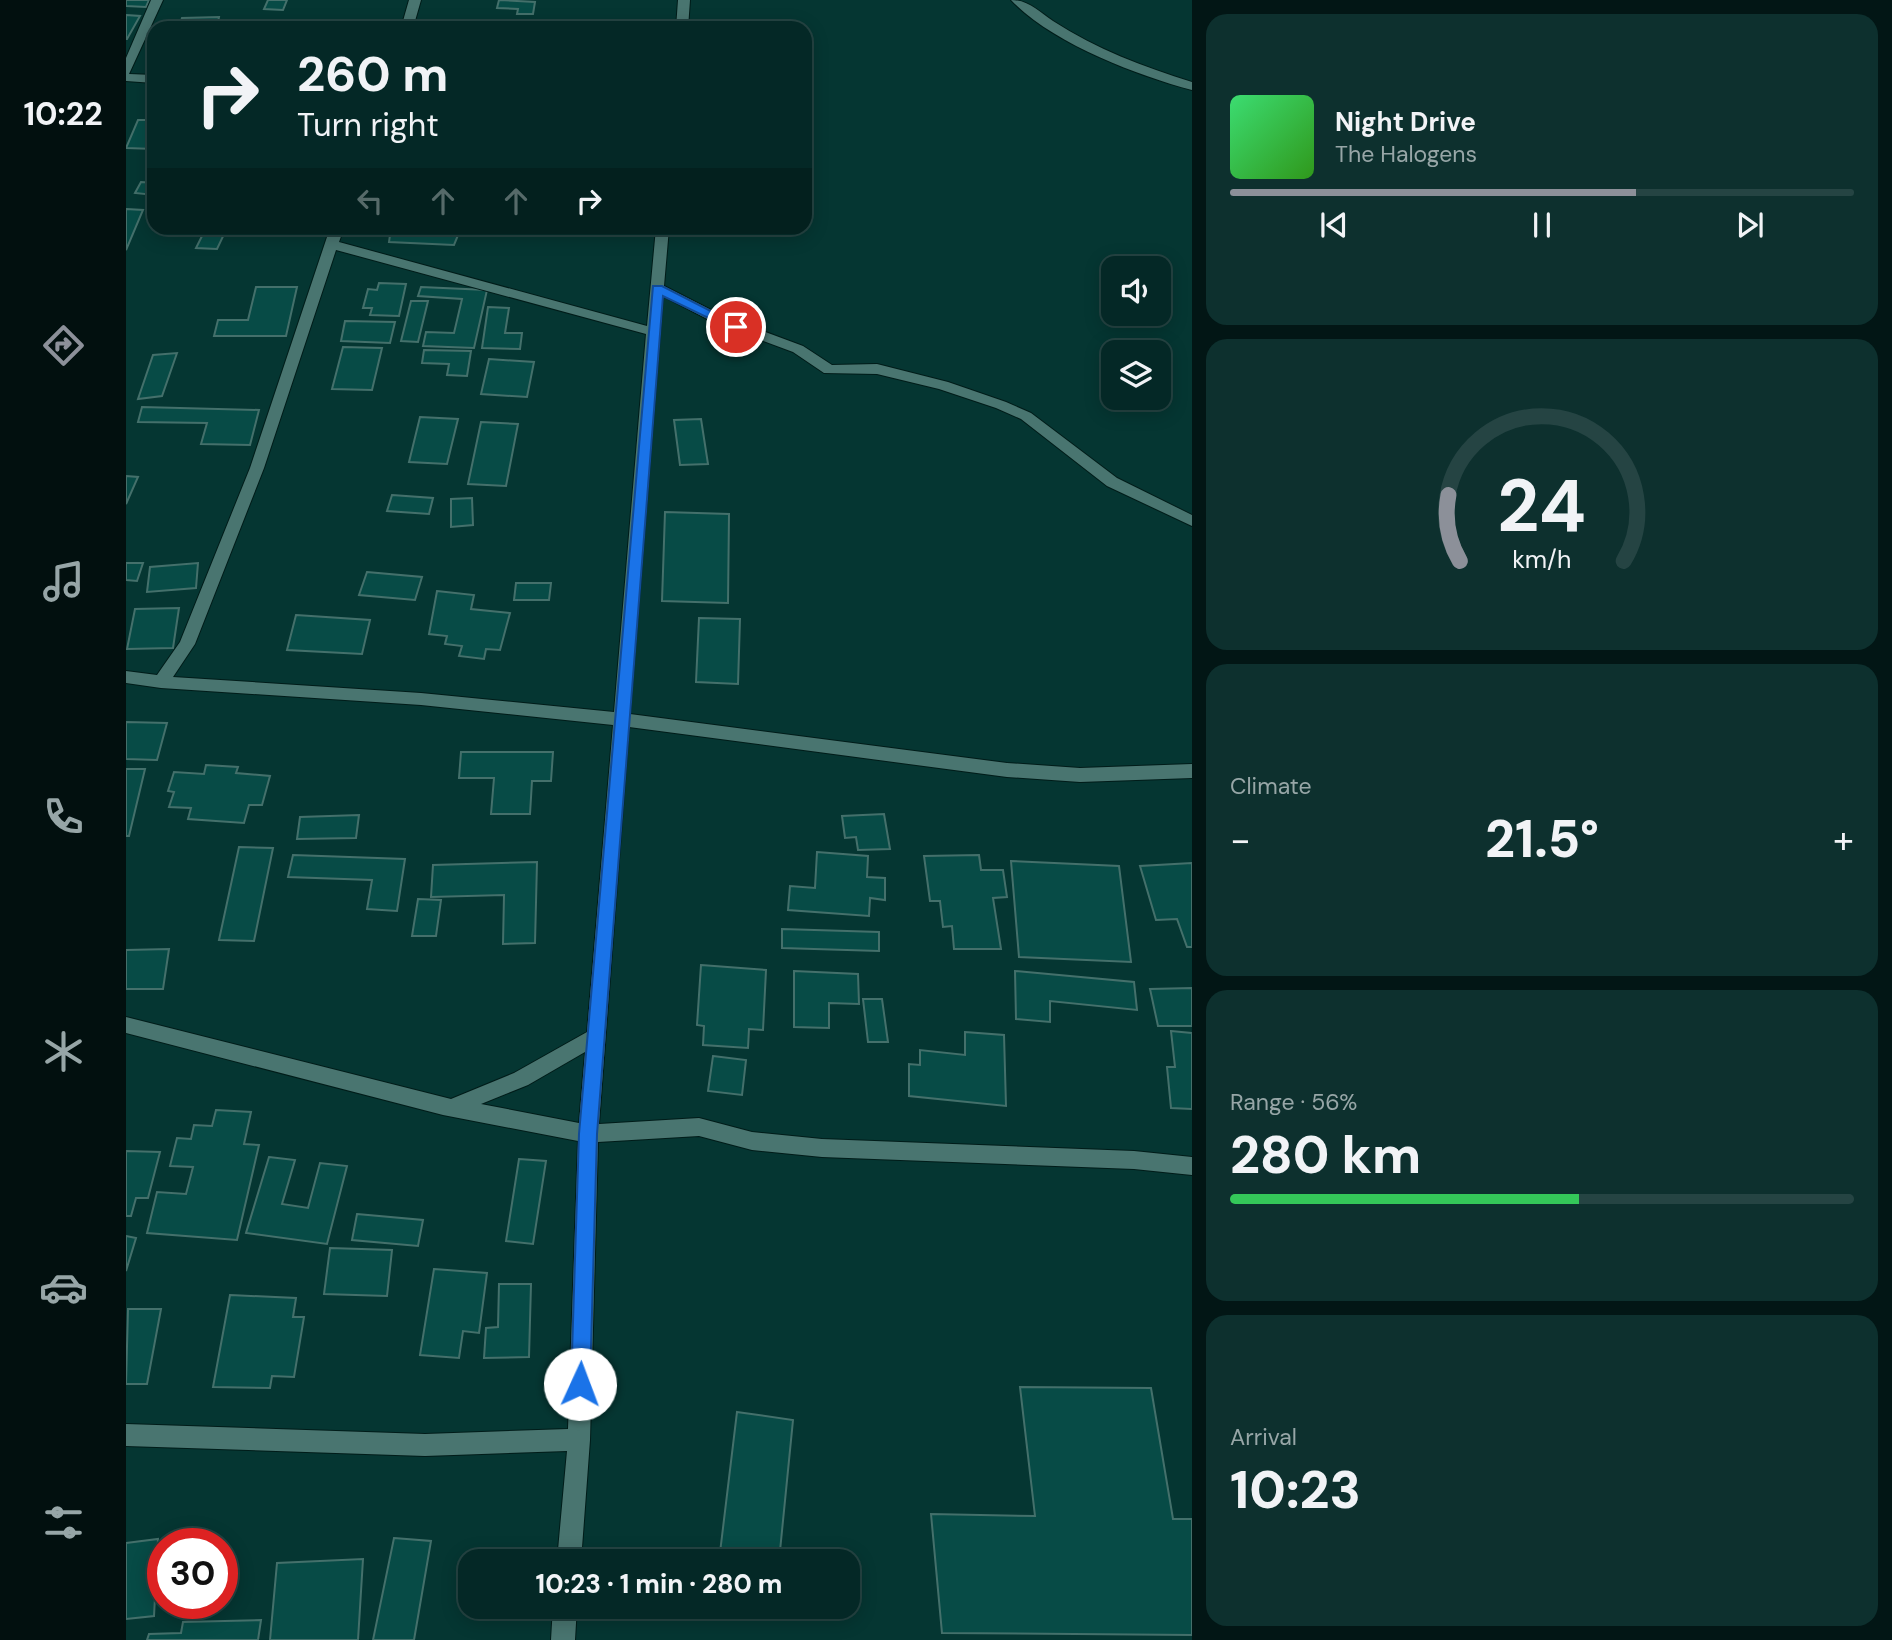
<!DOCTYPE html>
<html lang="en">
<head>
<meta charset="utf-8">
<style>
	:root { --surface:#042826; --page:#0d302e; --text:#f1f3f6; --muted:#97a6a7; --line:#254443; --accent:#8c9099 }
	body { margin:0; font-family:"DM Sans",sans-serif; background:var(--page); color:var(--text); height:100vh; display:flex; flex-direction:column; font-size:26px; white-space:nowrap }
	* { box-sizing:border-box; margin:0 }
	p { font-size:23px; color:var(--muted) }
	.icon { flex:none; width:38px; height:38px; fill:none; stroke:currentColor; stroke-width:2; stroke-linecap:round; stroke-linejoin:round }
	.map { position:relative; flex:1; overflow:hidden }
	.panel { display:flex; flex-direction:column; gap:14px; padding:14px; background:#021615; width:700px }
	.panel>* { flex:none }
	.hud { position:absolute; left:21px; top:21px; width:665px; height:214px; border-radius:21px; box-shadow:0 4px 18px #0003,0 0 0 2px var(--line); background:#042826; color:var(--text); overflow:hidden }
	.buttons { position:absolute; left:975px; top:256px; display:grid; gap:14px }
	.buttons a { display:grid; place-items:center; width:70px; height:70px; border-radius:14px; background:var(--surface); box-shadow:0 4px 18px #0003,0 0 0 2px var(--line); font-size:35px }
	.speed { position:absolute; left:21px; top:1528px; display:flex; gap:14px; font-size:35px; font-weight:700; text-align:center }
	.speed>* { display:grid; place-content:center; width:91px; height:91px; border-radius:50%; background:var(--surface); box-shadow:0 4px 18px #0003,0 0 0 2px var(--line); line-height:1 }
	.speed .limit { border:10px solid #d22; background:#fff; color:#111 }
	.pin { position:absolute; display:grid; place-items:center; width:60px; height:60px; color:#fff; margin:-30px; border:4px solid #fff; border-radius:50%; box-shadow:0 2px 7px #0007 }
	.me { position:absolute; width:77px; margin:-38px; rotate:2deg; stroke-linejoin:round; filter:drop-shadow(0 0 5px #0008) }
	.turn { display:flex; align-items:center; gap:24px; height:147px; padding:0 35px; font-size:32px }
	.turn .icon { width:91px; height:91px; stroke-width:2.5 }
	.turn b { display:block; font-size:49px; line-height:60px }
	.lanes { display:flex; align-items:center; height:66px; padding:0 35px; background:#0003; justify-content:center; gap:35px; direction:ltr }
	.lanes .off { opacity:.35 }
	.big { font-size:52px; font-weight:800; line-height:1.1 }
	.panel .tile { flex:1; display:flex; flex-direction:column; justify-content:center; gap:10px; min-width:0; padding:0 24px; border-radius:21px; background:var(--page) }
	.panel .dial { align-items:center; gap:0 }
	.dial svg { height:182px; overflow:visible; fill:none; stroke:var(--line); stroke-width:7; stroke-linecap:round; text-anchor:middle }
	.dial text { fill:var(--text); stroke:none }
	.song { display:flex; align-items:center; gap:21px }
	.cover { width:84px; height:84px; border-radius:10px; background:linear-gradient(135deg,hsl(140 70% 55%),hsl(110 70% 35%)) }
	.played { height:7px; border-radius:4px; background:linear-gradient(90deg,var(--accent) 65%,var(--line) 65%) }
	.keys { display:flex; justify-content:space-around; direction:ltr }
	.heat { display:flex; justify-content:space-between; align-items:center; font-size:38px; direction:ltr }
	.charge { height:10px; border-radius:5px; background:linear-gradient(90deg,#34c759 56%,var(--line) 0) }
	.trip { position:absolute; left:332px; top:1549px; width:402px; height:70px; border-radius:21px; background:var(--surface); box-shadow:0 4px 18px #0003,0 0 0 2px var(--line); font-weight:800; line-height:70px; text-align:center }
	main { display:flex; flex:1; min-height:0 }
	.tab-bar { display:flex; flex-direction:column; width:126px; justify-content:space-around; align-items:center; background:#02100f; color:var(--muted) }
	.tab-bar .icon { width:49px; height:49px }
	.tab-bar .current { color:var(--accent) }
	.tab-bar b { font-size:32px; color:var(--text) }
	.map>svg:first-child { display:block }
	.building { fill:#074b46; stroke:#44706b; stroke-width:2 }
	.lines { fill:none; stroke-linecap:round; stroke-linejoin:round }
	.street-casing { stroke:#001c19; stroke-width:2 }
	.street { fill:#497570; fill-rule:evenodd }
	.route { fill:#1a73e8; stroke:#114b97; stroke-width:2 }
</style>
</head>
<body>
<main>
<nav class="tab-bar">
<b>10:22</b>
<svg class="icon current" aria-label="directions" viewBox="0 0 24 24"><path d="M12 3l9 9-9 9-9-9zM9 14v-3h6M13 9l2 2-2 2"/></svg>
<svg class="icon" aria-label="music" viewBox="0 0 24 24"><path d="M9 18V5l10-2v13"/><circle cx="6" cy="18" r="3"/><circle cx="16" cy="16" r="3"/></svg>
<svg class="icon" aria-label="phone" viewBox="0 0 24 24"><path d="M5 4h4l2 5-3 2q2 4 5 5l2-3 5 2v4C11 20 4 13 5 4z"/></svg>
<svg class="icon" aria-label="climate" viewBox="0 0 24 24"><path d="M12 3v18M4 7l16 10M4 17L20 7"/></svg>
<svg class="icon" aria-label="car" viewBox="0 0 24 24"><path d="M5 17H2v-5l4-1 3-4h7l3 4 3 1v5h-3M9 17h6M6 11h13"/><circle cx="7" cy="17" r="2"/><circle cx="17" cy="17" r="2"/></svg>
<svg class="icon" aria-label="filters" viewBox="0 0 24 24"><path d="M4 7h16M4 17h16"/><circle cx="9" cy="7" r="2"/><circle cx="15" cy="17" r="2"/></svg>
</nav>
<div class="map">
<svg width="1066" height="1640" viewBox="0 0 1066 1640">
	<rect width="100%" height="100%" fill="#053632"/>
	<!-- building -->
	<path class="building" d="M0 0H23L20 7 0 6Z
		M142 0H161L157 10 138 9Z
		M373 0 409 2 407 14H391L392 9 371 8Z
		M0 15 14 16 1 39H0Z
		M93 17 91 28H53L56 18Z
		M157 20H186L184 28H155Z
		M227 23H257L256 28H226Z
		M12 120H28V149L0 148Z
		M15 182 28 183V195L9 193Z
		M0 209 17 210 0 250Z
		M80 228H101L91 249 70 248Z
		M265 228H335L328 245 263 242Z
		M253 283 280 284 273 316 244 315 246 308H237L242 289 251 290Z
		M130 287H171L160 336H88L92 320H122Z
		M295 287 361 290 348 348 297 346 300 332 328 333 336 299 292 296Z
		M285 301H302L292 342 275 341Z
		M362 307 383 308 379 333H396L394 349 356 348Z
		M219 321 269 322 264 343 215 341Z
		M217 347 256 348 246 390 206 389Z
		M298 350 345 351 341 376 321 375 323 364 296 363Z
		M51 353 36 396 12 399 27 355Z
		M363 359 408 362 401 397 355 394Z
		M16 407 133 410 124 445 75 444 81 423 12 422Z
		M294 417 332 419 321 464 283 462Z
		M575 419 582 464 554 465 548 420Z
		M355 422 392 424 380 486 342 484Z
		M0 476 12 477 0 504Z
		M266 495 307 498 303 514 261 511Z
		M346 498 347 525 325 527V499Z
		M539 512 603 514 602 603 536 601Z
		M0 563H17L11 581 0 580Z
		M72 563 70 588 21 592 24 567Z
		M241 572 296 577 289 600 233 595Z
		M390 583H425L423 600H388Z
		M311 591 348 595 345 609 384 613 374 650 360 649 358 659 333 656 336 646 319 644 321 636 303 634Z
		M53 608 47 648 1 649 9 609Z
		M170 615 244 620 236 654 161 650Z
		M573 618 614 619 612 684 570 682Z
		M0 722 41 723 31 760 0 759Z
		M335 752H427L425 781H406L404 814H365L368 778H333Z
		M80 765 112 767 110 773 144 776 136 805H123L118 823 62 819 65 808 43 807 48 792 42 791 48 772 78 774Z
		M0 769H19L3 836H0Z
		M758 814 764 849 732 850 730 837 719 838 716 816Z
		M233 815 230 838 171 839 174 817Z
		M113 847 147 848 128 941 93 940Z
		M691 852 742 856 741 877 759 878V900L744 898 743 916 662 910 664 886 689 888Z
		M167 855 279 859 271 911 241 909 246 880 162 877Z
		M853 855 855 870H877L881 897 867 898 875 949H828L826 926 817 927 814 901H804L798 856Z
		M885 861 993 866 1005 962 893 957Z
		M411 862 409 943 377 944 378 895 305 897 307 865Z
		M1066 863V947H1061L1051 919 1030 920 1014 866Z
		M292 899 315 900 310 936H286Z
		M656 929 753 932V951L656 948Z
		M43 949 37 989H0V950Z
		M575 965 640 970 637 1030 623 1029 622 1048 577 1045 578 1026 571 1025Z
		M668 971 732 974 733 1004 703 1003V1028L668 1027Z
		M889 971 1008 982 1011 1010 924 1001V1022L890 1019Z
		M1066 988V1026H1032L1024 989Z
		M737 999H756L762 1042H742Z
		M1045 1031 1066 1033V1109L1045 1108 1041 1067H1049Z
		M839 1032 878 1035 880 1106 783 1096V1064L794 1065V1050L839 1055Z
		M587 1056 620 1060 616 1095 582 1091Z
		M90 1110 125 1112 118 1144 133 1145 111 1240 21 1233 31 1192 60 1194 67 1167 44 1166 51 1138 65 1139 68 1125 86 1126Z
		M0 1151 34 1152 22 1198H10L5 1216H0Z
		M143 1157 169 1160 156 1204 182 1208 194 1163 221 1166 201 1244 120 1233Z
		M393 1159 420 1161 407 1244 380 1241Z
		M231 1214 297 1220 292 1246 226 1240Z
		M0 1236 10 1238 0 1271Z
		M204 1248 266 1250 261 1296 198 1294Z
		M308 1269 361 1273 353 1333 337 1331 333 1358 294 1355Z
		M373 1284H405L403 1357 358 1358 360 1328 372 1327Z
		M104 1295 170 1298 167 1317H178L168 1377 146 1376 144 1388 87 1387Z
		M2 1309H35L21 1384H0Z
		M894 1387 1025 1388 1047 1519H1066V1635L816 1633 805 1514 909 1516Z
		M611 1412 667 1420 653 1561H593Z
		M268 1538 305 1541 288 1640H247Z
		M32 1539 28 1616 0 1619V1543Z
		M237 1559 232 1640H144L151 1563Z
		M135 1620 132 1640H21L23 1634 55 1633 57 1622Z"/>
	<g class="lines">
		<defs>
			<path id="street" d="M25 0H37L3 74 28 75V83L0 81V58Z
				M283 0H295L287 28H275Z
				M552 0H564L562 28H550Z
				M885 0C903 0 913 12 927 21 970 49 1018 67 1066 82V90C1010 75 926 43 885 0Z
				M204 228H218L213 242 521 326 530 228H543L538 286 597 316 677 346 706 365 751 364 822 382 880 402 905 413 991 478 1066 515V526L981 486 895 419 870 408 813 389 751 374 698 373 667 352 587 322 537 296 504 714 881 763 954 768 1066 764V778L954 782 881 777 503 727 473 1124 573 1118 626 1132 696 1139 1008 1151 1066 1157V1175L1008 1169 696 1157 626 1150 573 1136 472 1142 464 1440 455 1561H431L441 1451 299 1456 0 1446V1424L299 1434 442 1429 452 1141 317 1115 0 1033V1017L325 1099 388 1073 461 1032 487 725 295 705 35 688 0 683V671L31 675 54 642 124 468ZM210 250 520 334 488 712 295 693 47 677 69 644 138 468ZM459 1052 453 1123 355 1104 402 1085Z
				M427 1606H451L449 1640H425Z"/>
		</defs>
		<!-- street casing -->
		<use href="#street" class="street-casing"/>
		<!-- street -->
		<use href="#street" class="street"/>
	</g>
	<!-- route -->
	<path class="route" d="M527 286H536L616 327 605 329 537 296 471 1134 464 1384 461 1391 454 1394 447 1391 445 1384 453 1134Z"/>
</svg>
<div class="buttons">
<a><svg class="icon" aria-label="sound" viewBox="0 0 24 24"><path d="M4 9h4l5-4v14l-5-4H4zM17 9q2 3 0 6"/></svg></a>
<a><svg class="icon" aria-label="layers" viewBox="0 0 24 24"><path d="M12 4l9 5-9 5-9-5zM3 14l9 5 9-5"/></svg></a>
</div>
<div class="speed"><div class="limit">30</div></div>
<div class="pin" style="left:610px;top:327px;background:#d93025"><svg class="icon" aria-label="arrive" viewBox="0 0 24 24"><path d="M6 21V4h12l-3 4 3 4H6"/></svg></div>
<svg class="me" style="left:454px;top:1384px" viewBox="-20 -20 40 40"><circle r="19" fill="#fff"/><path d="M0-13L10 11 0 6-10 11z" fill="#1a73e8"/></svg>
<div class="trip">10:23 · 1 min · 280 m</div>
<div class="hud">
<div class="turn"><svg class="icon" aria-label="right" viewBox="0 0 24 24"><path d="M7 20v-9h11M14 6l5 5-5 5"/></svg><div><b>260 m</b>Turn right</div></div>
<div class="lanes"><svg class="icon off" aria-label="left" viewBox="0 0 24 24"><path d="M17 20v-9H6M10 6l-5 5 5 5"/></svg><svg class="icon off" aria-label="ahead" viewBox="0 0 24 24"><path d="M12 20V5M6 11l6-6 6 6"/></svg><svg class="icon off" aria-label="ahead" viewBox="0 0 24 24"><path d="M12 20V5M6 11l6-6 6 6"/></svg><svg class="icon" aria-label="right" viewBox="0 0 24 24"><path d="M7 20v-9h11M14 6l5 5-5 5"/></svg></div>
</div>
</div>
<section class="panel">
<div class="tile">
<div class="song"><i class="cover"></i><div><b>Night Drive</b><p>The Halogens</p></div></div>
<div class="played"></div>
<div class="keys"><svg class="icon" aria-label="previous" viewBox="0 0 24 24"><path d="M18 5L8 12l10 7zM5 5v14"/></svg><svg class="icon" aria-label="pause" viewBox="0 0 24 24"><path d="M8 5v14M16 5v14"/></svg><svg class="icon" aria-label="next" viewBox="0 0 24 24"><path d="M6 5l10 7-10 7zM19 5v14"/></svg></div>
</div>
<div class="tile dial"><svg viewBox="0 0 100 80">
<path d="M14 69A42 42 0 1 1 86 69"/>
<path d="M14 69A42 42 0 0 1 9 40" stroke="#8c9099"/>
<text x="50" y="56" font-size="32" font-weight="700">24</text>
<text x="50" y="72" font-size="11">km/h</text>
</svg></div>
<div class="tile"><p>Climate</p>
<div class="heat"><a>−</a><b class="big">21.5°</b><a>+</a></div>
</div>
<div class="tile"><p>Range · 56%</p><b class="big">280 km</b><div class="charge"></div></div>
<div class="tile"><p>Arrival</p><b class="big">10:23</b></div>
</section>
</main>
</body>
</html>
